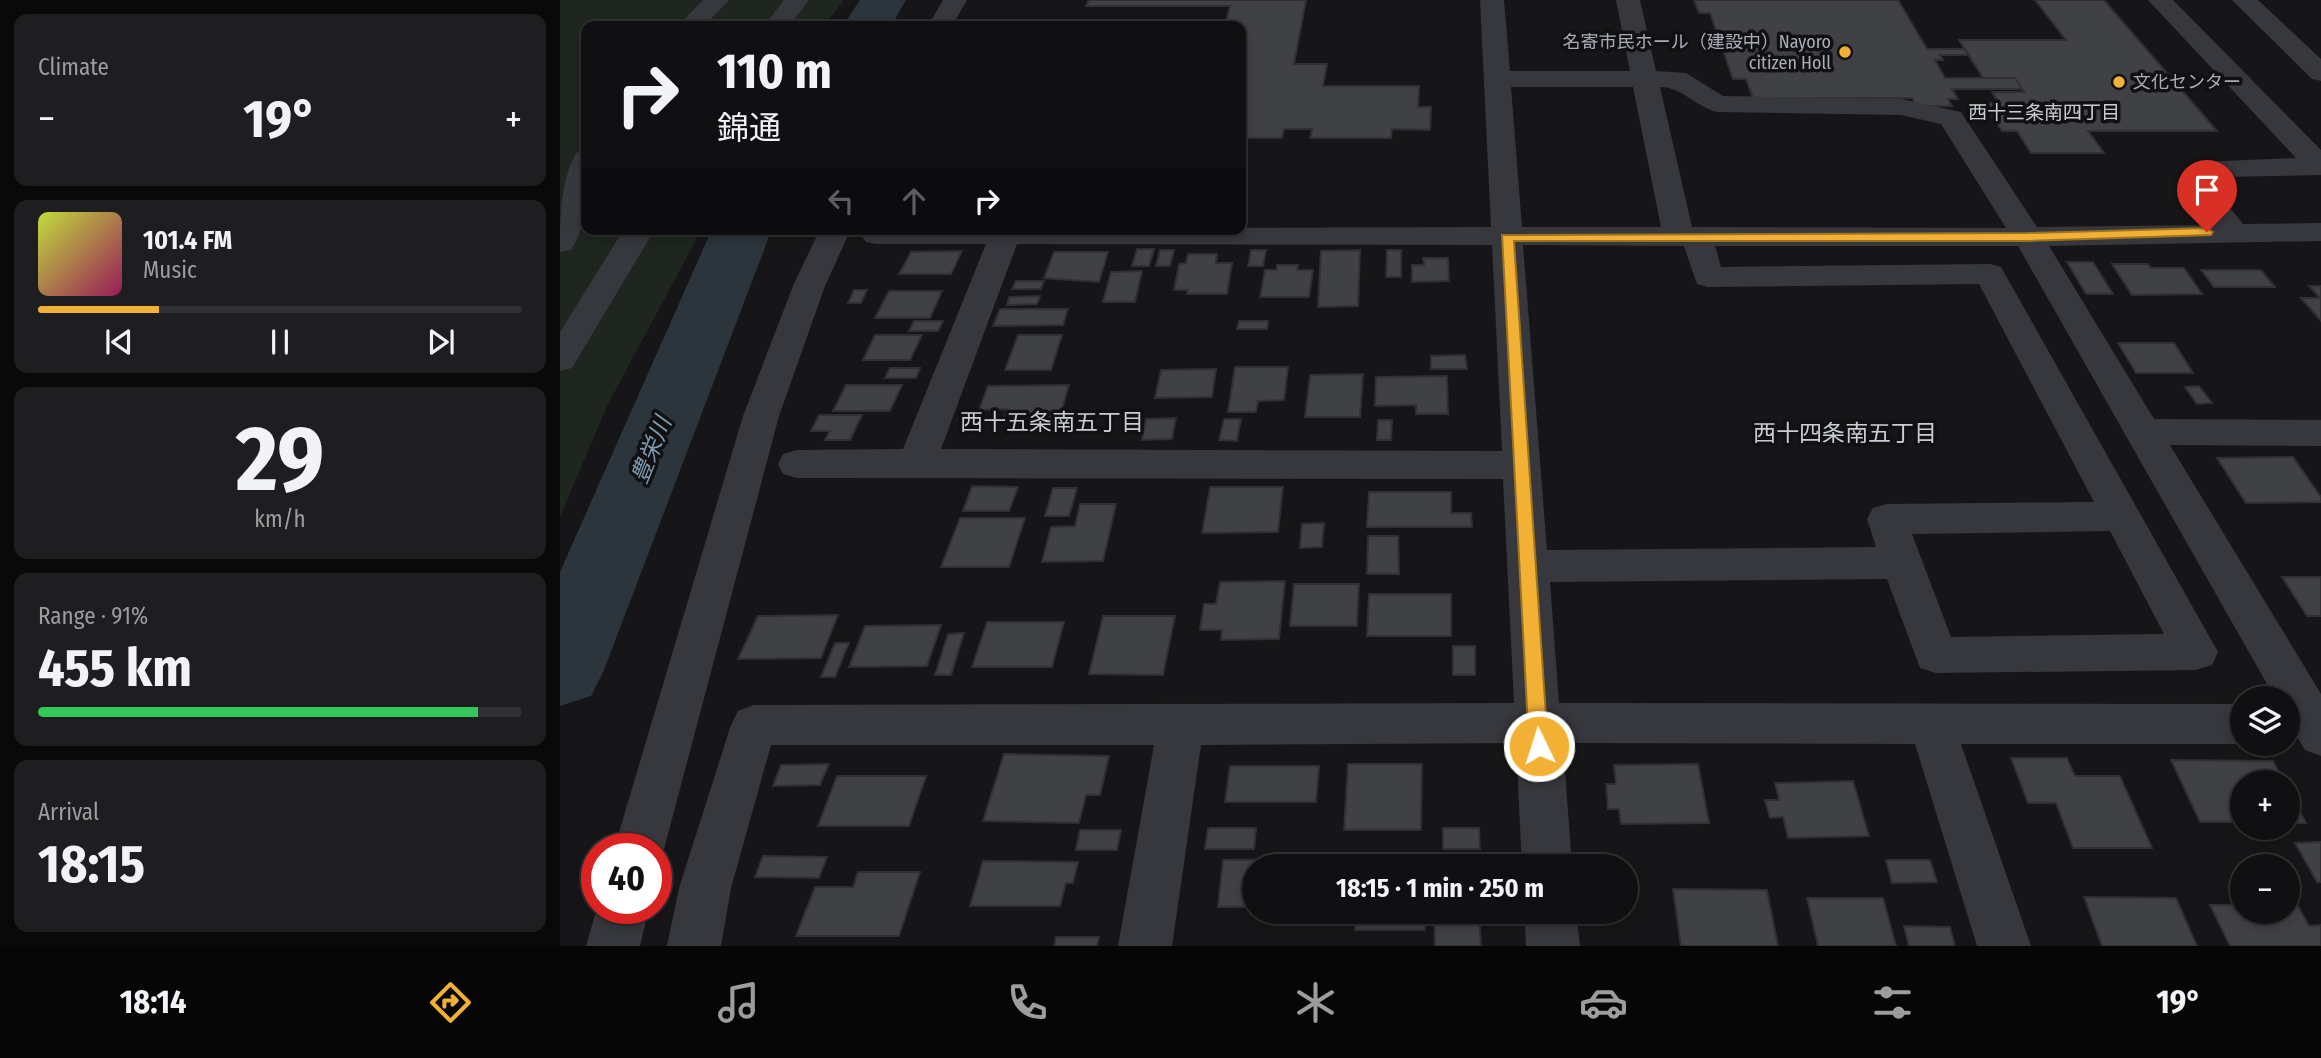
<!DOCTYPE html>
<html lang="en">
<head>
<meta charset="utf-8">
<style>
	:root { --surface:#101012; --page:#1e1e20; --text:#f1f3f6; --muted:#9c9d9f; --line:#303032; --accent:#f2b134 }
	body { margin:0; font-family:"Fira Sans Condensed","Noto Sans JP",sans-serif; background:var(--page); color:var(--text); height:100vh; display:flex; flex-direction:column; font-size:26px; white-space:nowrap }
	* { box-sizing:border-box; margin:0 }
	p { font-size:23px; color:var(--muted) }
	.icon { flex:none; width:38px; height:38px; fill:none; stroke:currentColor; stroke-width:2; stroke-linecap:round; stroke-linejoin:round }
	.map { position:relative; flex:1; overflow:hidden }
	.details { display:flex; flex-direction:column; gap:14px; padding:14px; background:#09090a; width:560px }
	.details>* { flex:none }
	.hud { position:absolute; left:21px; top:21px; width:665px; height:214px; border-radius:14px; box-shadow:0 4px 10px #0003,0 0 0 2px var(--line); background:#101012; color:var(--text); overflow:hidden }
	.controls { position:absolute; left:1670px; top:686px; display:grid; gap:14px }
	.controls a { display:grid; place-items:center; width:70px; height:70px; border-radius:50%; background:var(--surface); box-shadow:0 4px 10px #0003,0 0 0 2px var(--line); font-size:35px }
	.speed { position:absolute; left:21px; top:833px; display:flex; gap:14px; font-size:35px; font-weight:700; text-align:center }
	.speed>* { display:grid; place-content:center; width:91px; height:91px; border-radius:50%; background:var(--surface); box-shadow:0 4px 10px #0003,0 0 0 2px var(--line); line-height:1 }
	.speed .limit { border:10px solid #d22; background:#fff; color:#111 }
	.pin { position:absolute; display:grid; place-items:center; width:60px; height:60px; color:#fff; margin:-72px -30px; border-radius:50% 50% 50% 0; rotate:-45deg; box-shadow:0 0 7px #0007 }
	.pin .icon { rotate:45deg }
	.me { position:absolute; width:77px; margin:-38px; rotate:356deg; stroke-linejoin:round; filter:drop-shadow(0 0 5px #0008) }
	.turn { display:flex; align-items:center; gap:24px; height:147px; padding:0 21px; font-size:32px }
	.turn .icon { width:91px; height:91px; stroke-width:2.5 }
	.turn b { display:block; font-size:49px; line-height:60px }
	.lanes { display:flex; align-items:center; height:66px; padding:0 21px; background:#0003; justify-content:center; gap:35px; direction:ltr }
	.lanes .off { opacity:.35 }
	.big { font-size:52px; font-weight:700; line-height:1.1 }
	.details .widget { flex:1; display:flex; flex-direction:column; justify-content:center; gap:10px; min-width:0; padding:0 24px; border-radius:14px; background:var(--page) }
	.details .dial { align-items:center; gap:0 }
	.dial b { font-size:91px; line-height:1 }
	.song { display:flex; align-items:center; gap:21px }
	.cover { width:84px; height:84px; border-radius:10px; background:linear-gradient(135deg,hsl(70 70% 55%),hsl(330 70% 35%)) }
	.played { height:7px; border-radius:4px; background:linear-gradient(90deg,var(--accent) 25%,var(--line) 25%) }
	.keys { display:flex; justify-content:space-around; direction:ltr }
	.heat { display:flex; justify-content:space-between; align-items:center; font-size:38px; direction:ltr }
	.charge { height:10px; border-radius:5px; background:linear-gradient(90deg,#34c759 91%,var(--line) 0) }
	.trip { position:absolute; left:682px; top:854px; width:396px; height:70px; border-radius:35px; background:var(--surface); box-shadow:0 4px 10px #0003,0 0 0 2px var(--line); font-weight:700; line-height:70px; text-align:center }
	.menu { display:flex; height:112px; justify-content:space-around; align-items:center; background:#060607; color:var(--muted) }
	.menu .icon { width:49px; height:49px }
	.menu .active { color:var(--accent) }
	.menu b { font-size:32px; color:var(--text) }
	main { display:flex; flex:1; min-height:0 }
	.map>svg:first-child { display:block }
	.green { fill:#1e261f }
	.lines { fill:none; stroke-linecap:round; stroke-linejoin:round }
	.river { fill:#2c353c; fill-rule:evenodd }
	.building { fill:#404145; stroke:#303034; stroke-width:2 }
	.minor { fill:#37383d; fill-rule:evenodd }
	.route { fill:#f2b134; stroke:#9d7322; stroke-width:2 }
	.poi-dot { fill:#f2b134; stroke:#111113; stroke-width:2.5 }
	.labels { text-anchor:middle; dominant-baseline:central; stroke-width:7; stroke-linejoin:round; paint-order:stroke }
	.far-poi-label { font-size:18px; fill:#a8adb8; stroke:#111113; text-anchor:end }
	.far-neighbourhood-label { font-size:19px; fill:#c9ccd4; stroke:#111113 }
	.neighbourhood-label { font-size:23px; fill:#c9ccd4; stroke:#111113 }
	.water-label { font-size:23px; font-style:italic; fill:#7f9bb3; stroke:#111113 }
</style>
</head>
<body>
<main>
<section class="details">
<div class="widget"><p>Climate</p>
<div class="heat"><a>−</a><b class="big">19°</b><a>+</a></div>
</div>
<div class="widget">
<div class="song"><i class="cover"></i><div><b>101.4 FM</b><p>Music</p></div></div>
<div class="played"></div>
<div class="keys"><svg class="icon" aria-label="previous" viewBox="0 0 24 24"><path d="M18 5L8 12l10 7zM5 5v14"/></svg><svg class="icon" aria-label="pause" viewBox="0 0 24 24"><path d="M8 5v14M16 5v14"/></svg><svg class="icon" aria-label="next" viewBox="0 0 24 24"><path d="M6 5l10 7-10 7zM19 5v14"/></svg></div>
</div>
<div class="widget dial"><b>29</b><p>km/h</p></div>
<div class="widget"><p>Range · 91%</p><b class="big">455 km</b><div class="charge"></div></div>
<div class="widget"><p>Arrival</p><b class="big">18:15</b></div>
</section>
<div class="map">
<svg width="1761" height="946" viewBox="0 0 1761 946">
	<rect width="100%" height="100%" fill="#161618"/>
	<!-- green -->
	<path class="green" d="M0 0H284L264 26H26V229H142L47 406 0 517Z"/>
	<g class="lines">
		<!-- river -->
		<path class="river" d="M300 0H346L331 26H283Z
			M152 229H212L44 670 31 696 0 706V572Z"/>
	</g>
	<!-- building -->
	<path class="building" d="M529 0H746L734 64H767L763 86H859L858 107H871L870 130 832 129 831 138H750L752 129H724L722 138H681V26H665L670 6H526Z
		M1134 0H1338L1367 49H1405L1409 55H1380L1383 60H1375L1385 78H1455L1462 89H1392L1398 99H1388L1392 106H1356L1352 98H1193L1186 79H1173L1150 13H1139Z
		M1475 0H1544L1657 131H1528L1544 153H1471L1457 131H1442L1424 103H1439L1432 92H1464L1455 78H1423L1399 40H1506Z
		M577 249H594L589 266H572Z
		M600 250H614L610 266H596Z
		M691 250H706L703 266H688Z
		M800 250 798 306 758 307 761 251Z
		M827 250H841V277H826Z
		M402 251 391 274H339L351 252Z
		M494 252H548L539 282 484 278Z
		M628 254H657L656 263H672L667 294H627L628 290H614L619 264 626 263Z
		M863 258H888L889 281 852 282V265H864Z
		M1507 262H1533L1553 294H1526Z
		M1552 264H1588L1591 268H1624L1642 294 1572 295Z
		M717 265H738L737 270H753L749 297H700L705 270H717Z
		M1641 270H1701L1715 287H1654Z
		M582 271 575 302H543L551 272Z
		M456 281H484L481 289H452Z
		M1749 286H1761V321L1741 298H1760Z
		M294 290H307L301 303H288Z
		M329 291H382L370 318H315Z
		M480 296 477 304 447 305 449 297Z
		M440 309H508L503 325 433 326Z
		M354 321H383L378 331H349Z
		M679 321H708L707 329H677Z
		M315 335H362L350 360H303Z
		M458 335H502L491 370H445Z
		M1558 343H1614L1633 373H1576Z
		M905 355 907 369H871V356Z
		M675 367H728L724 400 698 401 696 412H668Z
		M330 368H360L356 378H325Z
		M656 369 652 397 595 398 601 370Z
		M803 374 800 417H745L750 375Z
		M887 376 888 414H856V405L815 406 816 377Z
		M286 385H342L330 411H273Z
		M509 385 499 419 443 420 447 409 419 410 428 386Z
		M1639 386 1652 403 1637 404 1625 387Z
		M259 415H302L290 440H265L270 431H251Z
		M616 418 612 439 582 440 586 419Z
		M664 419H681L677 441 659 440Z
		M818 420H832L831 440H817Z
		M1733 457 1761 497V502L1686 503 1657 458Z
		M412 486 458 487 449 511H403Z
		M650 487H723L718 532 642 533Z
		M493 488H517L509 516H485Z
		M809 492H891V513H911L912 527H807Z
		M520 504H556L543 561 482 562 491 527 515 526Z
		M400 518H465L449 567H381Z
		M764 523 762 547 740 548 742 524Z
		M808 536H838L839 574H807Z
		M1722 577H1761V616H1747Z
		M725 581 719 639 661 640 662 630H640L644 604H656L660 582Z
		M734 584H799L797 626H730Z
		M809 594H891V636H807Z
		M278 615 261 658 178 659 198 616Z
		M543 616H615L603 675 529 674Z
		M427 622H504L492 667H412Z
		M381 625 367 666 289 667 305 626Z
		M404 633 391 675H375L388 634Z
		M275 643H289L275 677H261Z
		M893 646H915V675H893Z
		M444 754 549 756 540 795H526L519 823 423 821Z
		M1451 758H1507L1515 776H1560L1592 848H1513L1496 803H1468Z
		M1611 760 1713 761 1724 782H1682V822H1640Z
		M269 764 260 785 213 786 221 765Z
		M788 764H862L861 830H784Z
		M1138 764 1149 823 1061 824 1059 809H1048L1046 784H1056L1054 765Z
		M670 766H759L756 802H665Z
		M277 776H366L349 826H258Z
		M1293 781 1309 836 1228 838 1223 817 1210 818 1205 800H1219L1215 783Z
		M1727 788 1746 823H1727Z
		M648 828H696L694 849H645Z
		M883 828H919L920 849H883Z
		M520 830H561L557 850H516Z
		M1761 842V882H1757L1735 843Z
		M203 856 267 857 259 878 195 877Z
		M755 859V866H695V907H658L663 860Z
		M798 859H865V866H798Z
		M1326 860H1370L1377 882 1332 883Z
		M423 861 518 862 513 883H506L500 906H410Z
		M298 872H360L339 936H236L255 887H293Z
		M1113 889 1207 890 1218 946H1121Z
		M1524 897 1616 898 1637 946H1542Z
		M1247 898H1323L1336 946H1258Z
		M1727 904H1737L1749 926 1761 925V946H1670L1650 905H1682V912H1727Z
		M796 912H865V930H795Z
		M874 912H919L921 946H875Z
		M1344 926 1390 927 1395 946H1349Z
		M496 937H539L537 946H494Z"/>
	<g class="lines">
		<!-- minor -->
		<path class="minor" d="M143 0H169L144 26H118Z
			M224 0H249L229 26H204Z
			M383 0H407L392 26H368Z
			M920 0H944L950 71H1070L1056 0H1080L1096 71 1126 73 1163 96 1341 99 1401 112 1477 227 1651 225 1623 188 1640 162 1736 158 1588 0H1613L1761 150V175L1660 177 1653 187 1683 224 1761 223V241L1489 246 1594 419 1761 420V446L1610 445 1761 694V756L1745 750 1727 720V698H1715L1458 246H1155L1161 267 1430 264 1441 267 1658 652 1652 665 1636 670 1376 673 1360 668 1327 579 990 582 999 703 1682 704V744H1401L1471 946H1417L1355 744 1003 743 1012 866H962L956 743 641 745 612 946H558L594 745H211L171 888 161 946H107L119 888 171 725 178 711 194 705 954 703 943 479 237 478 223 474 218 464 223 454 237 450 343 449 426 244H317L306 242 301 235 305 229 931 227ZM951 87H1073L1101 227H962ZM1100 87C1122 87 1136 107 1157 112L1341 115 1381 124 1446 228 1132 227ZM457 244 932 245 942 451 381 449ZM963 245 1124 246 1137 284 1148 287 1419 284 1534 502 1327 504 1313 508 1307 519 1316 547 987 550ZM1550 531 1604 634 1391 637 1352 534Z
			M1672 0H1698L1761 59V81L1752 79Z
			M26 150C27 182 30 222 11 250L0 252C0 219 0 182 16 153Z
			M64 229H95L12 368 0 371V332Z
			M260 229H291L265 286 219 416 104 849 96 866V849H54L183 416 233 286Z
			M37 908H89L80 946H26Z
			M964 912H1016L1020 946H966Z"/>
	</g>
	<!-- route -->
	<path class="route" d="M1647 228 1653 232 1651 235 1468 241H954L988 746 985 752 979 754 972 752 969 746 942 235 1468 233Z"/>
	<!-- markers -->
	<g class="poi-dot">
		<circle cx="1285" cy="52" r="7"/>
		<circle cx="1559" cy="82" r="7"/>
	</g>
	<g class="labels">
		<!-- far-poi labels -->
		<g class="far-poi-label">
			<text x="1271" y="42">名寄市民ホール（建設中）Nayoro<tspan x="1271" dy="21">citizen Holl</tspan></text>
			<text x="1573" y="82" text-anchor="start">文化センター</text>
		</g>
		<!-- far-neighbourhood labels -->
		<g class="far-neighbourhood-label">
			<text x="1484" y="112">西十三条南四丁目</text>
		</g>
		<!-- neighbourhood labels -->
		<g class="neighbourhood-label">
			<text x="492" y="422">西十五条南五丁目</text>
			<text x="1285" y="433">西十四条南五丁目</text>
		</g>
		<!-- water labels -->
		<g class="water-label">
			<text transform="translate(91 450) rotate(-68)">豊栄川</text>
		</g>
	</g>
</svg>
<div class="controls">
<a><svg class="icon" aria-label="layers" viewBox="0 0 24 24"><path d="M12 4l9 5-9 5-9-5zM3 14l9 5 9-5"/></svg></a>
<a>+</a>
<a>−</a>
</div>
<div class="speed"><div class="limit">40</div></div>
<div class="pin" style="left:1647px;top:232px;background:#d93025"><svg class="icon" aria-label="arrive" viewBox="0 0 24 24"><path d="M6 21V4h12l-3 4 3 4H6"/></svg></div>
<svg class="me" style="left:979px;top:746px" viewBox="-20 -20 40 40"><circle r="17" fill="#f2b134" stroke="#fff" stroke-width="3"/><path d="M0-11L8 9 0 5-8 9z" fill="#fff"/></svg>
<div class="trip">18:15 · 1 min · 250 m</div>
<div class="hud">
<div class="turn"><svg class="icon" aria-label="right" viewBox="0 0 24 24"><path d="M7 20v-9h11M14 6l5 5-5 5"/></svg><div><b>110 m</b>錦通</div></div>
<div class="lanes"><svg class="icon off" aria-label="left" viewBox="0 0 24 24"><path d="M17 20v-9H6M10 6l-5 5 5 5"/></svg><svg class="icon off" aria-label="ahead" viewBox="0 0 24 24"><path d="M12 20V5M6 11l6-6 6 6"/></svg><svg class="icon" aria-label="right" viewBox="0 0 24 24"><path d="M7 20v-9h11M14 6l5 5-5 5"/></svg></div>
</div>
</div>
</main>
<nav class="menu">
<b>18:14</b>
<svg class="icon active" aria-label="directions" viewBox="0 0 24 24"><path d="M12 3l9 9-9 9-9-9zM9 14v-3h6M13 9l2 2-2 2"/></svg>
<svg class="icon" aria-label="music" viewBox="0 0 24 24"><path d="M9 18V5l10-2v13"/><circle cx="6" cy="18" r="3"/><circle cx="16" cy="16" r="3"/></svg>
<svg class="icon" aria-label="phone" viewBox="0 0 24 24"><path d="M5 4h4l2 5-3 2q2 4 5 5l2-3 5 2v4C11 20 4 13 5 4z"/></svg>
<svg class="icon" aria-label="climate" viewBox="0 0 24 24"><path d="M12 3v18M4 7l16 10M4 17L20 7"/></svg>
<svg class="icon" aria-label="car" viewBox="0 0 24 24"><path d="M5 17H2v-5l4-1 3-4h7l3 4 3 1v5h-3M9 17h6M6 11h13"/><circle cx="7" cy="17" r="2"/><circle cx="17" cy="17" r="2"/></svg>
<svg class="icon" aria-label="filters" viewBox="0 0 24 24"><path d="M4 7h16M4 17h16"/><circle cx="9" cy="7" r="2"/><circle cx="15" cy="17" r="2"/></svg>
<b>19°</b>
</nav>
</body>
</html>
